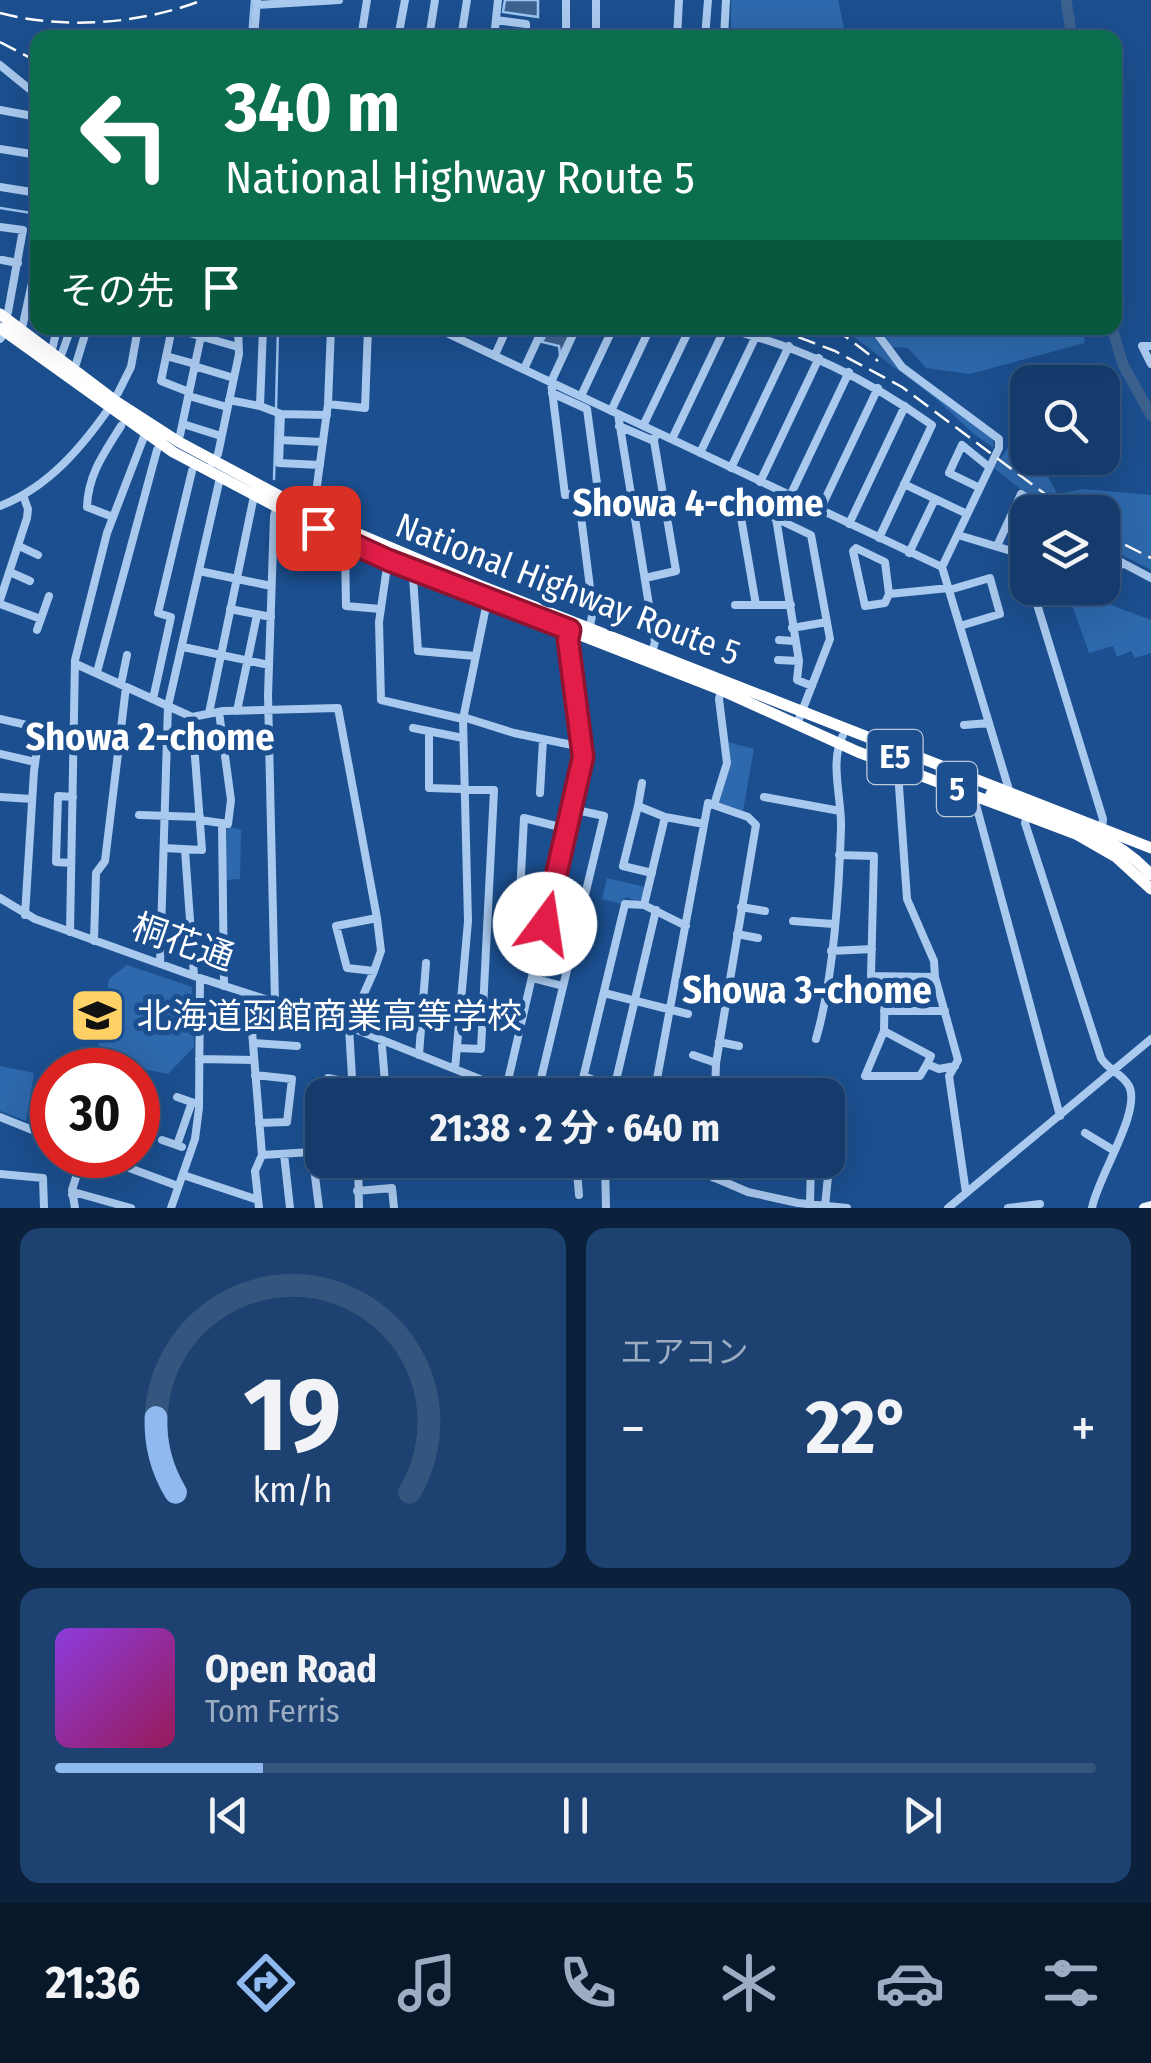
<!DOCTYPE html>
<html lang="ja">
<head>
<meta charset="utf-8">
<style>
	:root { --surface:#143b6b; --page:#1d4271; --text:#f1f3f6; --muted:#9dadc1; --line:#33557e; --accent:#90b9f0 }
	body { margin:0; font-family:"Fira Sans Condensed","Noto Sans JP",sans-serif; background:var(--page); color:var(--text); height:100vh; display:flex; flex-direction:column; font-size:38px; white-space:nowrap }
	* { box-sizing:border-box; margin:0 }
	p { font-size:32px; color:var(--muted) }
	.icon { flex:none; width:55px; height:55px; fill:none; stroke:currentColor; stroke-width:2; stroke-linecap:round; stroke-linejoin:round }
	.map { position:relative; height:1208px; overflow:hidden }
	.side { display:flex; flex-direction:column; gap:20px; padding:20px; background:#0b203b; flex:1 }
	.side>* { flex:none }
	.guide { position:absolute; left:30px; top:30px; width:1092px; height:305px; border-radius:20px; box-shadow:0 10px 40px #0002,0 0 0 2px var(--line); background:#0b6e4f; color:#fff; overflow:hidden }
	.controls { position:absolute; left:1010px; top:365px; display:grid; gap:20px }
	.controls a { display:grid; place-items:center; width:110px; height:110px; border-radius:20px; background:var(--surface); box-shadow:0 10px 40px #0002,0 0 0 2px var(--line); font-size:50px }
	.speed { position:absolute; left:30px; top:1048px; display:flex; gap:20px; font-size:50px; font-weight:700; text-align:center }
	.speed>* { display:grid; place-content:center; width:130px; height:130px; border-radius:50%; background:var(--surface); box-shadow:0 10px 40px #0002,0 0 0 2px var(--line); line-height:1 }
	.speed .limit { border:15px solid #d22; background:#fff; color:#111 }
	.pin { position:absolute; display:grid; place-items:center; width:85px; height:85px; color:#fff; margin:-42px; border-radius:20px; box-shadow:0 5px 15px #0006 }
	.me { position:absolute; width:110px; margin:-55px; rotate:14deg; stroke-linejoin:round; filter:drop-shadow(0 0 8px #0008) }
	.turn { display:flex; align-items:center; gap:35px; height:210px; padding:0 30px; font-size:45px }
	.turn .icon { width:130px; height:130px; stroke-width:2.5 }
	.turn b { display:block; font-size:70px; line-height:85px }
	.then { display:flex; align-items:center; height:95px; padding:0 30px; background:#0003; gap:20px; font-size:38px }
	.big { font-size:75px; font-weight:700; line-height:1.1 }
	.side .card { flex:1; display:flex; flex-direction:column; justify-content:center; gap:15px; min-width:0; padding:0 35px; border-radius:20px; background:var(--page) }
	.side .dial { align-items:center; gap:0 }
	.dial svg { height:260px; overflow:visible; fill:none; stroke:var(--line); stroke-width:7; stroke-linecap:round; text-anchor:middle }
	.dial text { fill:var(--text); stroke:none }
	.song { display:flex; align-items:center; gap:30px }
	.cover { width:120px; height:120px; border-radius:15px; background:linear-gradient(135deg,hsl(270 70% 55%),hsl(330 70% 35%)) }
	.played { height:10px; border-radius:5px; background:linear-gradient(90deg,var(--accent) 20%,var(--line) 20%) }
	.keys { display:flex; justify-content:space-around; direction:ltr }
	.heat { display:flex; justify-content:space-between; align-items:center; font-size:55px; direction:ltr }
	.side .tiles { flex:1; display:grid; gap:20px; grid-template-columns:1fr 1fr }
	.card:last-child { grid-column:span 2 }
	.trip { position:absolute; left:305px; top:1078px; width:540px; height:100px; border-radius:20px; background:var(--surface); box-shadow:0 10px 40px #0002,0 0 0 2px var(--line); font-weight:700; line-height:100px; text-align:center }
	.tabs { display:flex; height:160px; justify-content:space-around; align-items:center; background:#08182b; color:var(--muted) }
	.tabs .icon { width:70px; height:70px }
	.tabs .on { color:var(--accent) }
	.tabs b { font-size:45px; color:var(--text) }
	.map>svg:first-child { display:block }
	.green { fill:#2e69ad }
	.water { fill:#3c6290; stroke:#9cc4f0; stroke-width:2.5 }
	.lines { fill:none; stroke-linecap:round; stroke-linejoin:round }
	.stream { stroke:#9cc4f0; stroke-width:2.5 }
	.river { stroke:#3c6290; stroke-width:11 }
	.minor { stroke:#a9c9ee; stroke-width:8 }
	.major { stroke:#f0f6ff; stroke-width:10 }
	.highway { stroke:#fff; stroke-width:11 }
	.rail { stroke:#fff; stroke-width:2.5; stroke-dasharray:18 8; stroke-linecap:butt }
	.highway-bridge { stroke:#fff; stroke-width:11 }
	.route-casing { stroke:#92132f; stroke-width:25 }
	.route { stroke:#e11d48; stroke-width:18 }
	.labels { text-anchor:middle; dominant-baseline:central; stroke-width:10; stroke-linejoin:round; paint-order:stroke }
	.shield { fill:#1b4f8f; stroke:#bbcadd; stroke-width:2.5 }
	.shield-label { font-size:32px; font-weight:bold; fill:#fff }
	.street-label { font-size:35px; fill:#fff; stroke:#1b4f8f }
	.poi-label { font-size:35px; fill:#fff; stroke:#1b4f8f; text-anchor:start }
	.neighbourhood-label { font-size:38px; font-weight:bold; fill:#fff; stroke:#1b4f8f }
</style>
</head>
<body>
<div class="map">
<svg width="1151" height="1208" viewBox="0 0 1151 1208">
	<rect width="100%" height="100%" fill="#1b4f8f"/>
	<!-- green -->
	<path class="green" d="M731 0H838L846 37H731Z
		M842 328H867L894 363 992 436 994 448 974 434 935 398Z
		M880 328H1082L1085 343 970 374 926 368 908 348 892 347Z
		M1026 421 1028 458H1039L1057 494 1084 489 1151 495V570L1103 545 1102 512H1049L994 468Z
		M1066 588 1151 620V653L1135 658 1131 651 1117 657 1113 646 1089 653Z
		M727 742 754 749 743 811 719 803 729 765Z
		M227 826 241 830 240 879 225 880Z
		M607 878 645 887 643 898 638 901 626 897 621 904 602 899Z
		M127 965 192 987 194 1047 168 1074 96 1060 109 979Z
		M0 1066 34 1073 26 1121 0 1111Z
		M52 1081V1128L45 1122 37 1105 40 1094Z
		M138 1086 146 1087C160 1109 156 1126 138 1143Z"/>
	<!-- water -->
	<path class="water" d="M505 0H538V17L503 12Z
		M549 328H573L560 355 559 346 542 342Z"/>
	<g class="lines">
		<!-- stream -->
		<path class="stream" d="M249 38 252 0
			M0 208 38 214
			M276 409 278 328
			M274 479 276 416"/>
		<!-- river -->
		<path class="river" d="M1066 0 1072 38
			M1112 328 1123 365 1151 415"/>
		<!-- minor -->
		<path class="minor" d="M257 5 339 0
			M496 20 526 24V38
			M254 38 257 0
			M324 38V34L362 32
			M361 38 367 0
			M398 38 405 0
			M429 38 435 0
			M461 38 467 0
			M494 38 498 0
			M566 38V0
			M596 38V0
			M677 38 679 0
			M705 38 708 0
			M724 38 726 0
			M0 65 38 96
			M0 110 38 117
			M0 149 38 155
			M0 187 38 193
			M0 227 23 230 8 312
			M2 260 18 263
			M23 324 38 255
			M172 328 161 381 189 392
			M172 328 238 347
			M436 328 942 567
			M576 328 551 382 565 495 578 493 593 611 590 626
			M724 328C802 347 867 379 932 425L879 538
			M873 328 902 367 999 439V448L942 567 1010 793
			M0 339 1 338
			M53 346 57 328
			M1151 346H1142L1151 364
			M62 353 71 328
			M495 355 507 328
			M166 356 195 364
			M76 364 87 328
			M194 366 234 378
			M524 369 543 328
			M118 393 131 367 138 328
			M552 393 587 409 598 491 578 493
			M189 396 227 407
			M581 396 613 328
			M229 400 260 406 281 414
			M328 404 365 408 368 328
			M260 406 263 328
			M611 411 650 328
			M618 414 655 642 651 656
			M183 424 221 436
			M619 426 654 441
			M643 426 690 328
			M180 435 201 336
			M672 439 725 328
			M280 440 323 442
			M700 453 756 336
			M212 463 218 454 239 354 238 328
			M320 465 279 463 281 414 327 415
			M731 468 789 346
			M760 482 819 358
			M904 484 967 514
			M980 488 949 473 962 445 989 467
			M727 495 811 535 830 639 797 724
			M790 496 849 372
			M738 500 756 605
			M631 501 663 496
			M0 506C49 487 83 446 112 404
			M820 510 878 388
			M313 515 328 404 331 328
			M113 517 87 507C88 475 104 453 121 426
			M776 518 799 661 797 680 812 686
			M849 524 905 406
			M958 535 1028 556
			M1028 544 1023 554 1028 572
			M997 546 1021 494 1044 512
			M21 547 38 555
			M345 549 346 606 380 609
			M1102 552 1151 578
			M909 553 935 499
			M388 560 379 622 381 700 463 719
			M199 571 271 586
			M12 573 30 581
			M413 577 418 651 475 656
			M645 578 676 571 654 441 656 432
			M1102 580 1112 583 1121 562
			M1032 588 1103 819 1102 828
			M949 590 990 578 1000 614 960 626
			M889 594 885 562 856 548 853 551 865 606 885 603 889 594 949 588
			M0 600 27 518 28 509 23 495
			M0 604 41 619
			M735 605H791
			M230 609 271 617
			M792 628 827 622
			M37 630 49 596
			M779 640 794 641
			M183 647 269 665
			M778 660 799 661
			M76 664 192 717 223 711 338 708 377 918 381 951 374 971 347 968 336 926 377 918
			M97 672 157 450
			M121 684 127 655
			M153 699 171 617 158 613 192 471
			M237 711 257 615
			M209 713 254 496
			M463 717 514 733 582 747
			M0 719 40 728 34 771 25 915
			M964 725 989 723
			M413 728 463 738
			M429 733V788L494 790 481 1049 458 1048
			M904 752 898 772 907 899 934 961 935 977 958 1060 949 1076 966 1193
			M0 754 35 762
			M540 793 543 740
			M0 797 32 799
			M764 797 840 811
			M975 801 1060 1116
			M714 805 727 763 719 699 721 690
			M638 806 642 783
			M139 815 200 817
			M1027 816 1025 823 1101 1058C1108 1070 1122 1073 1129 1086 1142 1111 1097 1178 1092 1208
			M200 820 228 824 231 800 219 712
			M222 823 224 986
			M164 848 202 850 192 717
			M185 850 194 976
			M839 855 874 856 871 976 935 977
			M71 863 56 862 58 796 73 797
			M652 873 623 866 638 806 665 817 704 824
			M0 898 35 919 194 976 342 1024 520 1095
			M644 905 665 817
			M741 907 765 911
			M793 921 833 924
			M70 932 75 660 107 533 145 434
			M737 934 758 938
			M94 941 96 873 105 861 126 687
			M831 951 872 949
			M538 955 517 950 524 818 568 829
			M160 964 168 706 220 478
			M885 977 884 1031 865 1076H920L927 1064 939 1069 955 1066
			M532 978 563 986
			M604 993 668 1009
			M249 994 262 1155
			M275 1002 268 695 274 516 278 503
			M668 1009 688 1014
			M884 1011H945
			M884 1031 931 1056 927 1064
			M816 1039C834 977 839 893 841 828 842 798 829 762 843 735
			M719 1042 739 1046
			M253 1043 297 1046
			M382 1046 386 1095
			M419 1055 426 963
			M693 1055 716 1063
			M199 1059 254 1060
			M455 1069 468 921 463 719 488 597
			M255 1075 292 1079 287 1122 259 1123
			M584 1076 628 1095
			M684 1083 715 1094
			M506 1089 583 757 568 640 570 630
			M614 1089 656 910
			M323 1095 328 1078 352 1083
			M353 1095 349 1027 374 971
			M537 1095 604 816 572 809
			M579 1095 625 904 644 905 686 926
			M654 1095 708 803 748 817 756 825 716 1063 715 1095
			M177 1097 194 1103
			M315 1103 321 1104 322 1098
			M0 1117 52 1138
			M1085 1133 1113 1150
			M162 1140 182 1147
			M177 1145 192 1102
			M284 1154 290 1208
			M94 1155 178 1186
			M358 1160 359 1208
			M392 1160 393 1171 398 1170
			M576 1160 579 1195
			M605 1160 606 1208
			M673 1160 748 1192 798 1203 847 1208
			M716 1163H731
			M0 1174 43 1178 44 1208
			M183 1175 258 1200
			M714 1178 716 1160
			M357 1191 392 1188 394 1208
			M72 1195 77 1193 131 1208
			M810 1204 811 1160
			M825 1206 835 1107
			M75 1208 72 1190 83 1155
			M171 1208 195 1139 199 1108 200 978
			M259 1208 255 1171 262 1155 312 1152 319 1208
			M948 1208 1151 1039
			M1008 1208 1040 1204"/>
		<!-- major -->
		<path class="major" d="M1144 1208 1151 1206"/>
		<!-- highway -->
		<path class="highway" d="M0 314 114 400 179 442 321 518 479 585 1151 848
			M0 328 173 452 298 518 388 560 721 690 858 752 1076 834 1116 857 1151 889"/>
		<!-- rail -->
		<path class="rail" d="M0 13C65 30 141 24 203 0
			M0 42 38 62
			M774 328 835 351 902 387 1069 512
			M834 328 878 361
			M1102 533 1151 558"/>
		<!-- highway-bridge -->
		<path class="highway-bridge" d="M991 794C1045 815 1112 830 1151 875"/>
	</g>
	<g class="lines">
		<defs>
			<path id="route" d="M318 528 388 560 570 630 568 640 583 757 545 924"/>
		</defs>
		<!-- route casing -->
		<use href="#route" class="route-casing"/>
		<!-- route -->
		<use href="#route" class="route"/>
	</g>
	<!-- icons -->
	<defs>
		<symbol id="school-square" viewBox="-11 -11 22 22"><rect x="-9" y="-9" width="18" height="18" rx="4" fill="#ffd166" stroke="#1b4f8f"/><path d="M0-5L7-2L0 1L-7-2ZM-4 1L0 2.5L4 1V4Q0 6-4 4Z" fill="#111"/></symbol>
	</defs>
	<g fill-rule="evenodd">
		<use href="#school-square" x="66" y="984" width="63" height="63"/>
	</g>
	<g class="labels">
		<!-- shield labels -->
		<g class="shield">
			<rect x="867.5" y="730" width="55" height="54" rx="8"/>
			<rect x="937" y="762" width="40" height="54" rx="8"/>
		</g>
		<g class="shield-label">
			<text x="895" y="757">E5</text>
			<text x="957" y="789">5</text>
		</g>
		<!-- street labels -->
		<g class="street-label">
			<text transform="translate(568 589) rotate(21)">National Highway Route 5</text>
			<text transform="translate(183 942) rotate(19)">桐花通</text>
		</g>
		<!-- poi labels -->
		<g class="poi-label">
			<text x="137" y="1016">北海道函館商業高等学校</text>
		</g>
		<!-- neighbourhood labels -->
		<g class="neighbourhood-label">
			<text x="698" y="503">Showa 4-chome</text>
			<text x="150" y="737">Showa 2-chome</text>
			<text x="807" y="990">Showa 3-chome</text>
		</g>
	</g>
</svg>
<div class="controls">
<a><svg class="icon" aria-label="search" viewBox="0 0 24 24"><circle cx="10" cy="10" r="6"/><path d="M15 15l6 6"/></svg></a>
<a><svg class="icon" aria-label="layers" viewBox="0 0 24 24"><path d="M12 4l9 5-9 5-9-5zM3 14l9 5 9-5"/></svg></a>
</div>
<div class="speed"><div class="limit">30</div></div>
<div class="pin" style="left:318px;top:528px;background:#d93025"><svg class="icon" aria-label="arrive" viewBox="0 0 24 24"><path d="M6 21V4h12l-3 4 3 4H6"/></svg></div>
<svg class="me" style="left:545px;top:924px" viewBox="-20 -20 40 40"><circle r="19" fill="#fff"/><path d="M0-13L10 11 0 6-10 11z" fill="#e11d48"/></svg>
<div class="trip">21:38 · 2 分 · 640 m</div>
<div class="guide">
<div class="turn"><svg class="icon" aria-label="left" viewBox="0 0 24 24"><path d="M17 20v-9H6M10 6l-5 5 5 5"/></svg><div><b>340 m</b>National Highway Route 5</div></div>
<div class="then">その先<svg class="icon" aria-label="arrive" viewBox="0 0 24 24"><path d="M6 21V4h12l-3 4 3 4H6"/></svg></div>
</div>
</div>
<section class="side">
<div class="tiles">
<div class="card dial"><svg viewBox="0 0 100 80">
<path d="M14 69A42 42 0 1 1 86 69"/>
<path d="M14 69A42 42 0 0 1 8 46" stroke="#90b9f0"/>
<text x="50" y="56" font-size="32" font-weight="700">19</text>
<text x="50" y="72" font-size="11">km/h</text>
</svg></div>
<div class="card"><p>エアコン</p>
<div class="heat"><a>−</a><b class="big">22°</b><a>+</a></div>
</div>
<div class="card">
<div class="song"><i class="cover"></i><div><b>Open Road</b><p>Tom Ferris</p></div></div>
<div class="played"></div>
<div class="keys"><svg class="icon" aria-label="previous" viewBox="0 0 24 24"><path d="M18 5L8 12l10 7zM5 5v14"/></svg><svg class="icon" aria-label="pause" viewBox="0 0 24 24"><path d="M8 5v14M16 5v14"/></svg><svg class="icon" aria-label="next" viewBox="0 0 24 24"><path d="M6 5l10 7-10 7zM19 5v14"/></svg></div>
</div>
</div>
</section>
<nav class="tabs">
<b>21:36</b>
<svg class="icon on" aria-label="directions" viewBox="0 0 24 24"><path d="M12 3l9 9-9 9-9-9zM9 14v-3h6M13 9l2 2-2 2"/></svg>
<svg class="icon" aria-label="music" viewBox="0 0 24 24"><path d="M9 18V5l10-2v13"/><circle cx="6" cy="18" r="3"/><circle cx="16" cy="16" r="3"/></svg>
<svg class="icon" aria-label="phone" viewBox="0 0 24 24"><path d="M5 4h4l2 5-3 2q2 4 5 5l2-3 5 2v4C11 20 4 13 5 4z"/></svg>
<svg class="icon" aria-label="climate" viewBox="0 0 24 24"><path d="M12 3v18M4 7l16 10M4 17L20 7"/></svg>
<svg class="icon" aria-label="car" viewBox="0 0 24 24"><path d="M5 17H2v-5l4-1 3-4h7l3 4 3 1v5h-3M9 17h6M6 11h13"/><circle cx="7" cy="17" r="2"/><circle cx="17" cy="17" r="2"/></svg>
<svg class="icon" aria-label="filters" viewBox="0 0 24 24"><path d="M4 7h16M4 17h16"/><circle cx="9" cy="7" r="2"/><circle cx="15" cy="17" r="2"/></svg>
</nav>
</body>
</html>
